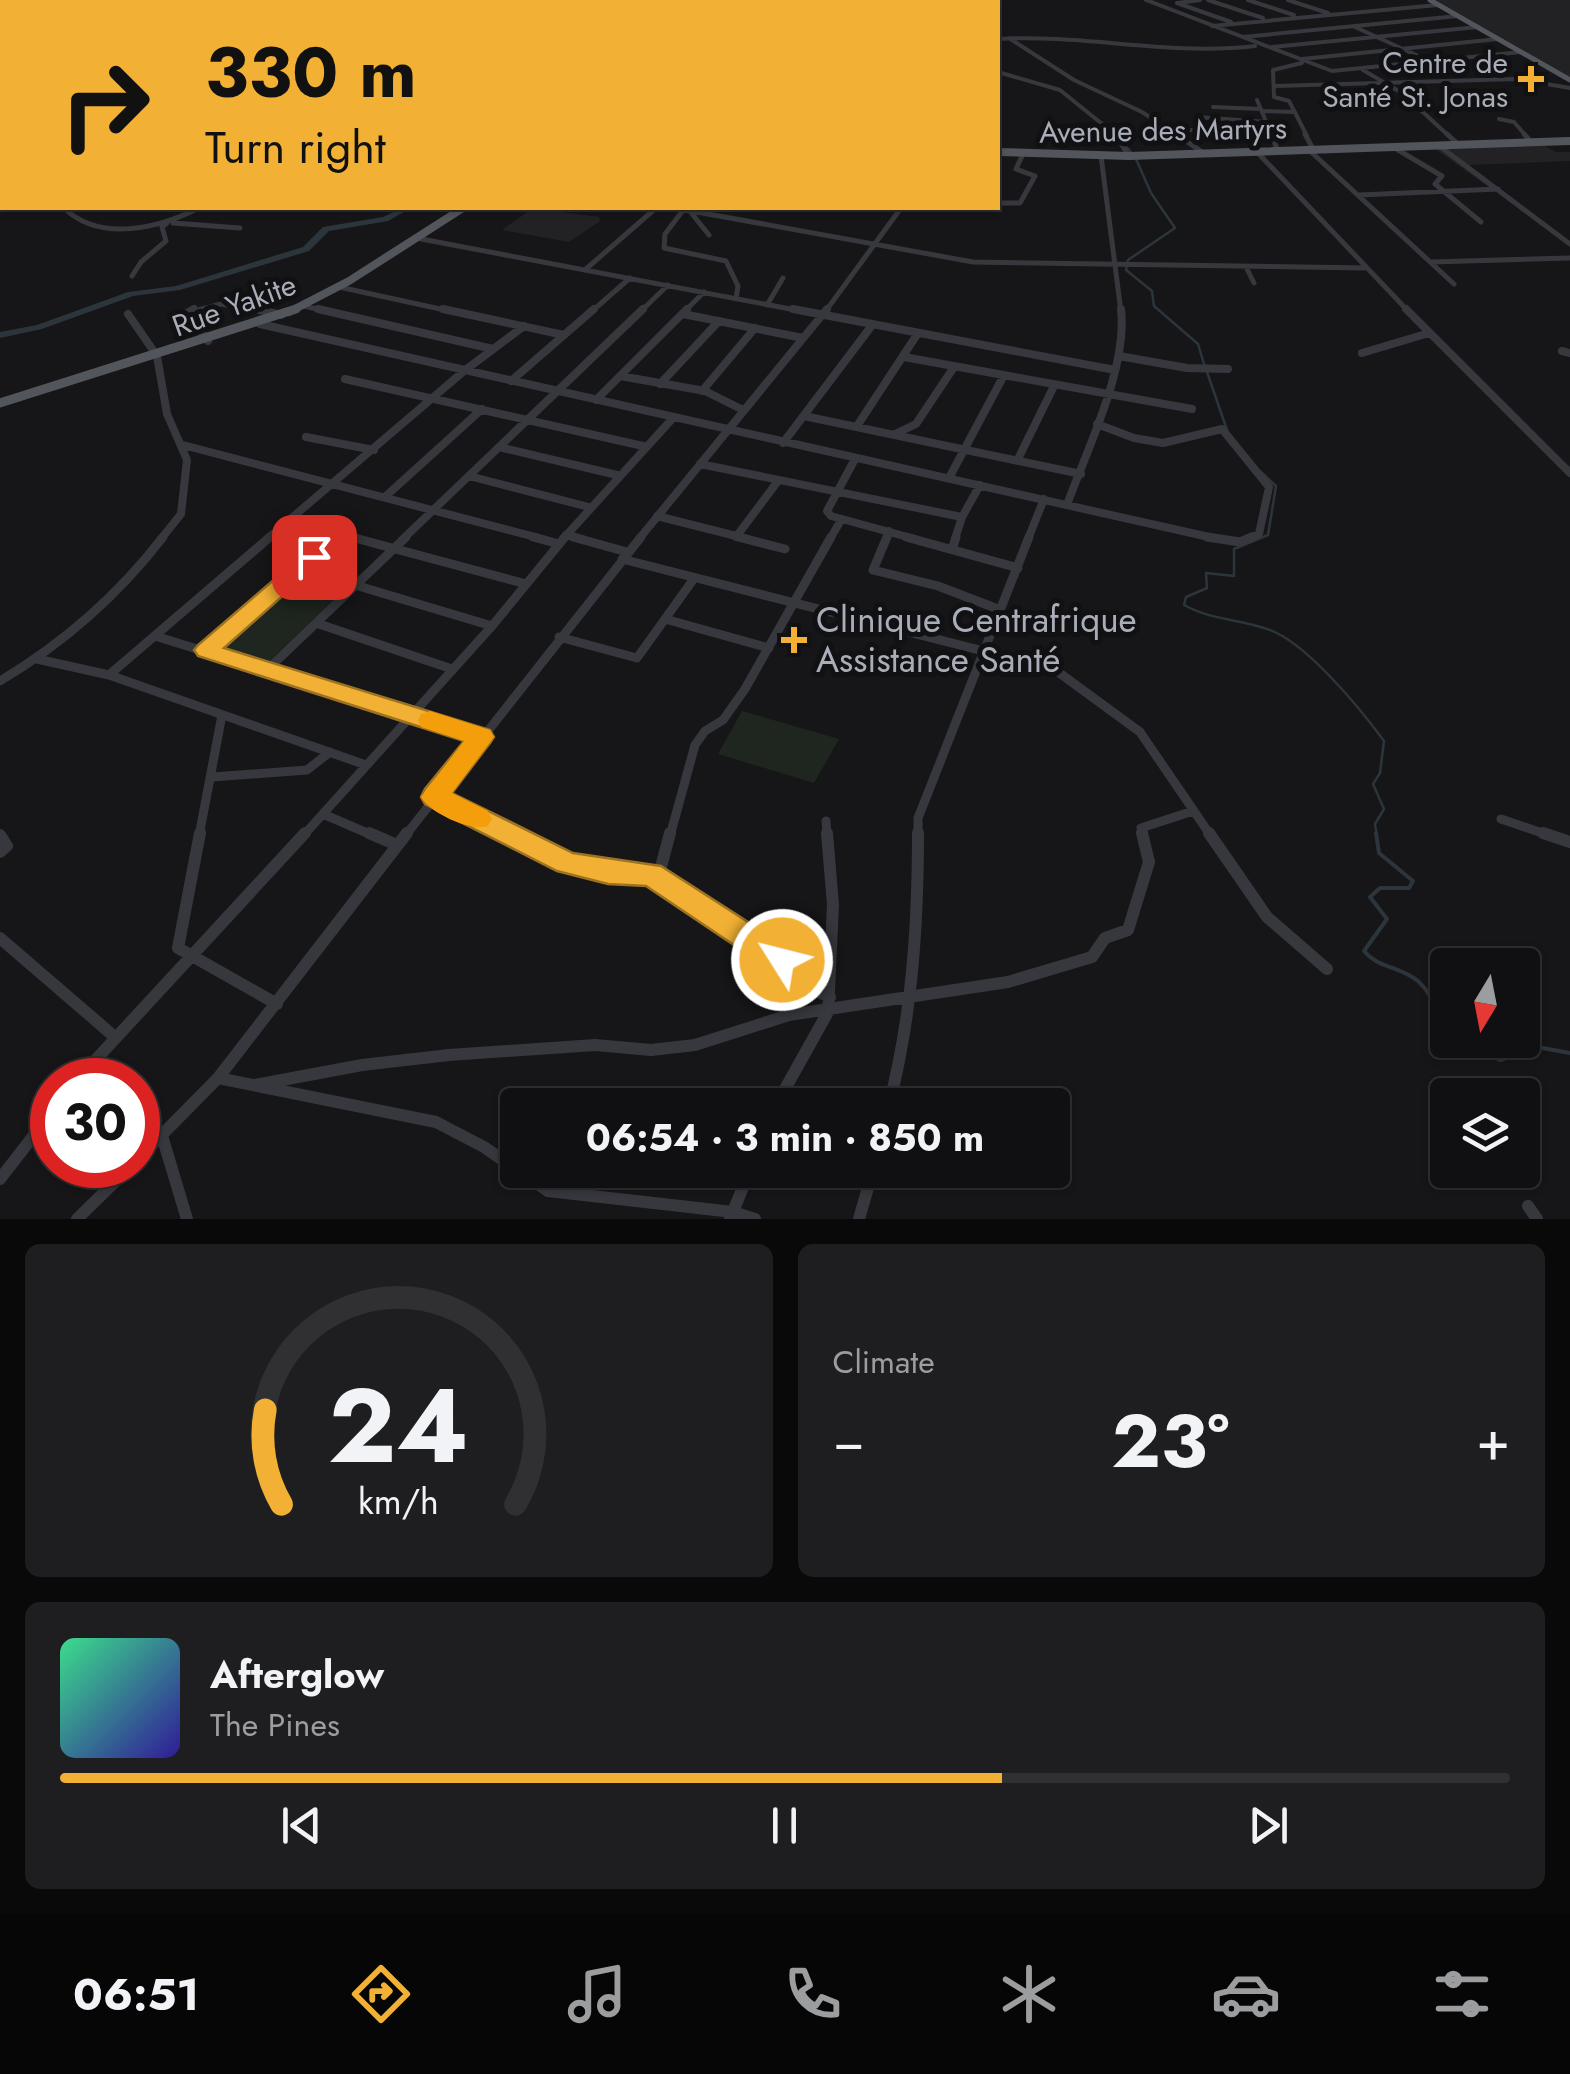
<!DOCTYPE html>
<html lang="en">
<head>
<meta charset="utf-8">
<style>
	:root { --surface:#101012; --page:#1e1e20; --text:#f1f3f6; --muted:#9c9d9f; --line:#303032; --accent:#f2b134 }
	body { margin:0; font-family:Jost,sans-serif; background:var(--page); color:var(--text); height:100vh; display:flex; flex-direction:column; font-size:38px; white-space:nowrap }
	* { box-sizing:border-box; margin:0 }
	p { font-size:32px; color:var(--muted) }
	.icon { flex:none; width:55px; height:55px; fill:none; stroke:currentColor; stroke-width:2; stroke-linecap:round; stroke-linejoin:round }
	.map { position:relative; height:1219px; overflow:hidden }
	.details { display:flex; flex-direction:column; gap:25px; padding:25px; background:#09090a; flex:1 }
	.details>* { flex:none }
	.hud { position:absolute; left:0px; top:0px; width:1000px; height:210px; box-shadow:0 2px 8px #0004,0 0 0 2px var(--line); background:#f2b134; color:#111; overflow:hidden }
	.needle { width:65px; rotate:190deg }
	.fabs { position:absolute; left:1430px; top:948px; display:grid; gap:20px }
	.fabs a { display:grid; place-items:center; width:110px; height:110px; border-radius:10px; background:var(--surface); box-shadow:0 2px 8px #0004,0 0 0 2px var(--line); font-size:50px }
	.speed { position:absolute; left:30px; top:1058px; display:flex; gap:20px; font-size:50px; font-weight:700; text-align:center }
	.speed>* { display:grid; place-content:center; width:130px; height:130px; border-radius:50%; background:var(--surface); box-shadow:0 2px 8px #0004,0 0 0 2px var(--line); line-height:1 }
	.speed .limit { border:15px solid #d22; background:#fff; color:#111 }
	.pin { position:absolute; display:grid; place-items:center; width:85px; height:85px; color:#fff; margin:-42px; border-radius:20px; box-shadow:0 5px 15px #0006 }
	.me { position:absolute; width:110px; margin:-55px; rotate:306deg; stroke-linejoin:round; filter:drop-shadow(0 0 8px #0008) }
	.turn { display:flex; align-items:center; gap:35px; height:210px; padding:0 40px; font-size:45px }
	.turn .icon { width:130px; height:130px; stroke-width:2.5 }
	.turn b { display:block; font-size:70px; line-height:85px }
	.big { font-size:75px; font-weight:700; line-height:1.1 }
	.details .tile { flex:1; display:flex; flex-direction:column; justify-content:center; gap:15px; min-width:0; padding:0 35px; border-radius:15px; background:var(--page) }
	.details .dial { align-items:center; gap:0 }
	.dial svg { height:260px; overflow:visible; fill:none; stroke:var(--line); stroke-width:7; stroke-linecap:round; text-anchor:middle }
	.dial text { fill:var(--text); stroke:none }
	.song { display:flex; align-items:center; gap:30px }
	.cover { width:120px; height:120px; border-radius:15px; background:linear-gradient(135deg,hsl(150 70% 55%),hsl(250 70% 35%)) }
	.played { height:10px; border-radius:5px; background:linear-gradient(90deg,var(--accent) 65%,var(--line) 65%) }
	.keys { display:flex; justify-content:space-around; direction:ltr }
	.heat { display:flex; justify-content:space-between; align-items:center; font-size:55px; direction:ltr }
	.details .tiles { flex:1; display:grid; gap:25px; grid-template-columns:1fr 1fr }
	.tile:last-child { grid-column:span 2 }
	.trip { position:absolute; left:500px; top:1088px; width:570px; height:100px; border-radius:10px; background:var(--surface); box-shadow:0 2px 8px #0004,0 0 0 2px var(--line); font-weight:700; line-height:100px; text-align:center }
	.menu { display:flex; height:160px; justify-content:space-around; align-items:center; background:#060607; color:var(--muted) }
	.menu .icon { width:70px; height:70px }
	.menu .on { color:var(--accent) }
	.menu b { font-size:45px; color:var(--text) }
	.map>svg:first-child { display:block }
	.built { fill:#222225 }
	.green { fill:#1e261f }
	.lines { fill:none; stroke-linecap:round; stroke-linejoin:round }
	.stream-far1 { stroke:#2c353c; stroke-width:2.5 }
	.stream { stroke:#2c353c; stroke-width:4 }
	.river { fill:#2c353c; fill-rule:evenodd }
	.minor-far4 { stroke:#37383d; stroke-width:4 }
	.minor-far3 { stroke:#37383d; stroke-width:5 }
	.minor-far2 { stroke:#37383d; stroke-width:8 }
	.minor-far1 { stroke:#37383d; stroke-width:9 }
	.minor { stroke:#37383d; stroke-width:12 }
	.major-far2 { stroke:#53555c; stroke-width:5 }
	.major-far1 { stroke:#53555c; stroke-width:8 }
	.major { stroke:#53555c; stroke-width:9 }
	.route { fill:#f2b134; stroke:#9d7322; stroke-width:2.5 }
	.slow { fill:#f59e0b }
	.poi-dot { fill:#f2b134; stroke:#111113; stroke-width:4 }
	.labels { text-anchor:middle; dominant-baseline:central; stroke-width:10; stroke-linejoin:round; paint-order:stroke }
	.far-poi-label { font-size:30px; fill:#a8adb8; stroke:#111113; text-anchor:end }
	.far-street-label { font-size:30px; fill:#a8adb8; stroke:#111113 }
	.poi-label { font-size:35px; fill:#a8adb8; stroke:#111113; text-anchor:start }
</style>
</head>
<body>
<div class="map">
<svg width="1570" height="1219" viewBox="0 0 1570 1219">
	<rect width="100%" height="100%" fill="#161618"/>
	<!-- built -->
	<path class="built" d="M1435 0H1570V78Z
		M1543 145 1556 152H1570V161L1469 165 1499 188H1490L1434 148Z
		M533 208 599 217 600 221 569 242 502 230Z"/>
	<!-- green -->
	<path class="green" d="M293 581 339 595 268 662 219 646Z
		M742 711 839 739 814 783 718 754Z"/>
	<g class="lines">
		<!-- stream-far1 -->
		<path class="stream-far1" d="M1107 125 1131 152
			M1136 159 1151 193 1175 228 1128 260 1126 270 1152 291 1154 306 1198 344 1204 364
			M1207 372 1227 430
			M1260 471 1276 486 1268 535 1234 549V576L1206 573 1207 588 1186 597 1184 605C1211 620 1239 619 1267 629 1304 640 1360 708 1384 741L1380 773 1373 784 1384 809 1375 824 1377 836"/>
		<!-- stream -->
		<path class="stream" d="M1376 833 1379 853 1413 881 1409 888H1380L1370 897 1387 919 1364 951C1379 969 1401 966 1419 982 1434 996 1437 1015 1448 1031
			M1458 1040 1500 1060 1512 1056 1509 1044 1515 1043 1570 1053"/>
		<!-- river -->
		<path class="river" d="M631 0H638L640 2H634Z
			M402 208H411L388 221 329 231 309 251 180 290 133 296 42 329 0 338V332L37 325 128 292 176 286 303 247 323 227 383 217Z"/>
		<!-- minor-far4 -->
		<path class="minor-far4" d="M605 0 611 2
			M730 0 734 2
			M824 0 828 2
			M888 0 896 2
			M1146 0 1332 71 1521 52
			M1208 0 1263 18
			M1248 0 1294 15
			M1288 0 1328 13
			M263 2 288 0
			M298 2 324 0
			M370 2 382 1
			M660 2 675 1
			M1177 3 1231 22
			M1178 3 1200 0
			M1212 26 1438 5
			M1355 27 1427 60
			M1243 37 1458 16
			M1009 38 1074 80 1142 112 1179 136
			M998 39C1084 34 1169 56 1255 46
			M1272 47 1478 27
			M1302 59 1498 39
			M1302 63 1273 70 1274 97 1289 101 1307 136
			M1363 70 1402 93 1449 136
			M998 72 1060 90 1117 136
			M1275 86 1516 79 1570 88
			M1257 100 1272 136
			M1213 107 1261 109
			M1262 111 1295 112
			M1196 117 1267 122
			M1499 119 1514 122 1526 136
			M1170 129 1272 134"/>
		<!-- minor-far3 -->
		<path class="minor-far3" d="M1115 134 1129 156
			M1175 134 1204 153
			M1267 134H1272
			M1271 134 1278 151
			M1305 134 1313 149
			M1447 134 1459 145
			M1524 134 1532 143
			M1438 145 1570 244
			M1393 147 1442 176 1435 184 1481 222
			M1309 150 1454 284
			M1256 151 1409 312
			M1101 156 1121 312
			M1359 195 1498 189
			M998 203H1020L1035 176 1016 169 1023 154
			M64 208C100 243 159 228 199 208
			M675 208 973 262 1367 268
			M684 209 665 234 664 248 726 261 738 286 736 299
			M689 210 709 235
			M173 223 240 228
			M416 238 806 312
			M1431 262 1570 258
			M1246 267 1254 283
			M586 269 656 208
			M132 276 141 262 166 241 162 227 167 223
			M339 287 454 312
			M767 305 783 278
			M304 306 329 312
			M190 312 221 304 266 312
			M591 312 630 278
			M640 312 668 285
			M684 312 704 292
			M825 312 901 208"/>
		<!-- minor-far2 -->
		<path class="minor-far2" d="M194 309 187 313 208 341
			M256 309 281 315
			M318 309 493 349
			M443 309 564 335
			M793 309 1115 370
			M1406 309 1570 473
			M128 314 157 356 167 414 187 460 181 514 161 539
			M683 314 803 338
			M260 324 1218 539
			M1562 351 1570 353
			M1362 353 1429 333
			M1119 356 1187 368 1228 369
			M904 357 1192 409
			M620 376 705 391 743 410
			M345 379 643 446
			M511 381 594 309
			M660 384 719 321
			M702 391 755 328
			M596 400 687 309
			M804 416 1081 474
			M1097 424 1134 438 1163 443 1222 429 1269 487 1259 534 1246 539
			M857 426 918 333
			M895 434 916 424 954 367
			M306 437 374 450
			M783 443 873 324
			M183 445 543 539
			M499 447 617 475
			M855 459 827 511 831 516 915 539
			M1018 459 1054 386
			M700 464 962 517
			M469 476 589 507
			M949 478 1003 377
			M386 496 482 409
			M1067 505C1087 449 1128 368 1121 309
			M657 516 748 539
			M288 520 360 539
			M566 535 582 539
			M736 537 778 481
			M267 539 464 371 524 326
			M335 539 341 534
			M403 539 643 309
			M563 539 673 418
			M639 539 827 309
			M830 539 841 520
			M886 539 889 531
			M955 539 962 517 980 485
			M1028 539 1044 499"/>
		<!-- minor-far1 -->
		<path class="minor-far1" d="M351 537 526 584
			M533 537 559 544
			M573 537 627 552
			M738 537 785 549
			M887 537 873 570 938 586 998 609
			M906 537 1018 568
			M1207 537 1240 542 1252 537
			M953 547 956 537
			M622 559 1054 669 1140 732 1211 836
			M355 585 492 626
			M665 619 769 648
			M316 623 452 669
			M155 636 481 737
			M559 637 637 658 693 580
			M206 650 338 537
			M37 659 109 675 366 765
			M268 669 406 537
			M109 675 270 537
			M0 681C62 644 119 594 163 537
			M212 777 307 770 330 752
			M434 797 512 836
			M323 814 374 836
			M1501 819 1551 836
			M826 821 827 836
			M199 836 222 715
			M303 836 492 626 565 537
			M405 836 641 537
			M670 836 695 745 705 731 723 720 745 689 831 537
			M918 836V818L1029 537
			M1143 836 1141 828 1193 811"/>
		<!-- minor -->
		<path class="minor" d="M200 833 178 948 277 1004
			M369 833 397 845
			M507 833 567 863 608 872 651 875 666 888 747 934 813 990 830 997
			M1209 833 1267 917 1327 969
			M1543 833 1570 842
			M0 835 7 846 0 852
			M651 875 661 867 670 833
			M0 938 116 1038
			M218 1078 436 1122 484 1147 548 1191 733 1212 755 1219
			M77 1080 305 833
			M255 1085 362 1065 449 1055 595 1045 651 1050 695 1045 789 1015 1008 982 1092 957 1105 938 1128 930 1149 862 1142 833
			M776 1105 828 1012 833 905 827 833
			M889 1105C912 1016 918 925 918 833
			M162 1136 187 1219
			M138 1159 218 1078 407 833
			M0 1179 52 1112
			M1528 1206 1537 1219
			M77 1219 132 1165
			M730 1219 750 1170
			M859 1219 873 1170"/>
		<!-- major-far2 -->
		<path class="major-far2" d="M1430 0 1570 80
			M123 2 151 0"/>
		<!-- major-far1 -->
		<path class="major-far1" d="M998 152 1129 156 1570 141
			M289 312 349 281 463 208"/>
		<!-- major -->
		<path class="major" d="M0 403 296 309"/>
	</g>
	<!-- route -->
	<path class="route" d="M314 551 325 557 321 562 224 648 490 730 494 737 490 743 452 793 573 853 661 866 793 951 797 960 793 970 782 973 771 970 646 886 608 884 557 871 425 804 421 797 425 789 464 741 198 656 194 650 198 645 306 552Z"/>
	<!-- slow -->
	<path class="slow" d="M430 711 490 730 494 737 452 793 488 811 492 819 488 826C471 832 430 813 421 797L464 741 421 727 418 720 421 714Z"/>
	<!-- markers -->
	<g class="poi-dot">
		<path d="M1526 64h10v10h10v10h-10v10h-10v-10h-10v-10h10z"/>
		<path d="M789 625h10v10h10v10h-10v10h-10v-10h-10v-10h10z"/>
	</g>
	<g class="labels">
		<!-- far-poi labels -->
		<g class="far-poi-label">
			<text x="1508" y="62">Centre de<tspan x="1508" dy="34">Santé St. Jonas</tspan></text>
		</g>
		<!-- far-street labels -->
		<g class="far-street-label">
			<text transform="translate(1163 130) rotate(-1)">Avenue des Martyrs</text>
			<text transform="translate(234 305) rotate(-20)">Rue Yakite</text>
		</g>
		<!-- poi labels -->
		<g class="poi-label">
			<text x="816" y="620">Clinique Centrafrique<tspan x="816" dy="40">Assistance Santé</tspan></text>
		</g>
	</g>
</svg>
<div class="fabs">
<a><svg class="needle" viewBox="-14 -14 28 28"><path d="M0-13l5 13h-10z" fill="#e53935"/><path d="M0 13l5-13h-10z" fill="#9c9d9f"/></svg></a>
<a><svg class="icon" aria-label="layers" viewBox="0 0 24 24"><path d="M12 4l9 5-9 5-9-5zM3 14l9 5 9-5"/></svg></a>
</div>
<div class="speed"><div class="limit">30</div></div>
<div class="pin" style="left:314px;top:557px;background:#d93025"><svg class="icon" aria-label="arrive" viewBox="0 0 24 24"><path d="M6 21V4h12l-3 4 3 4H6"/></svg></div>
<svg class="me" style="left:782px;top:960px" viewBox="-20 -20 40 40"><circle r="17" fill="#f2b134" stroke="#fff" stroke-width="3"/><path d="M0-11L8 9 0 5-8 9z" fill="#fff"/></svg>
<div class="trip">06:54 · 3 min · 850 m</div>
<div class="hud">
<div class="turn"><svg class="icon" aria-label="right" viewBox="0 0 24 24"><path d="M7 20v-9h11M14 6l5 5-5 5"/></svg><div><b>330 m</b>Turn right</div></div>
</div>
</div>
<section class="details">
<div class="tiles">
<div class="tile dial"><svg viewBox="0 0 100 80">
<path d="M14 69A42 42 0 1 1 86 69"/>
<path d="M14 69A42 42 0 0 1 9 40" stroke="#f2b134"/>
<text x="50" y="56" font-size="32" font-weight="700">24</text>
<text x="50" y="72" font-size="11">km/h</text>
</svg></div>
<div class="tile"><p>Climate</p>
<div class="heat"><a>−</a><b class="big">23°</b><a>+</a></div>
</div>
<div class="tile">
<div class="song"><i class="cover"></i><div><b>Afterglow</b><p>The Pines</p></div></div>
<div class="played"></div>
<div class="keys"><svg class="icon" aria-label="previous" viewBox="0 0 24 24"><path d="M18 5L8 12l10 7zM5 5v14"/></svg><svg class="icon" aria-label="pause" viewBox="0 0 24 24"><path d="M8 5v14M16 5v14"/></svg><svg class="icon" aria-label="next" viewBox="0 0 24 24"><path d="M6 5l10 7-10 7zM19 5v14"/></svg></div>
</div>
</div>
</section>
<nav class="menu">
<b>06:51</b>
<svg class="icon on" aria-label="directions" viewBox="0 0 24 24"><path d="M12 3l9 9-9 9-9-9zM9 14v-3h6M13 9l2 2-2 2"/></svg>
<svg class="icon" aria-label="music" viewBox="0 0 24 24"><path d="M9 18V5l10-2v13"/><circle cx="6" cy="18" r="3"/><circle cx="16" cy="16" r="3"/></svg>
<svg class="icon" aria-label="phone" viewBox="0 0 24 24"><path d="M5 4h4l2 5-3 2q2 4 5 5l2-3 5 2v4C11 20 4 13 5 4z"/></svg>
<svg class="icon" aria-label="climate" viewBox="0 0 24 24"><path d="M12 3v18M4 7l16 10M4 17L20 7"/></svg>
<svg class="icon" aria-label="car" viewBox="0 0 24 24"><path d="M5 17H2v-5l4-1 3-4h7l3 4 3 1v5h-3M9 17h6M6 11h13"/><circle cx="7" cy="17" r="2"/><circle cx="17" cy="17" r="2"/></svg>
<svg class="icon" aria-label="filters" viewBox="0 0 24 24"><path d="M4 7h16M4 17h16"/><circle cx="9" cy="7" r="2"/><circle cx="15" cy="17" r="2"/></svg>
</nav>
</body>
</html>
